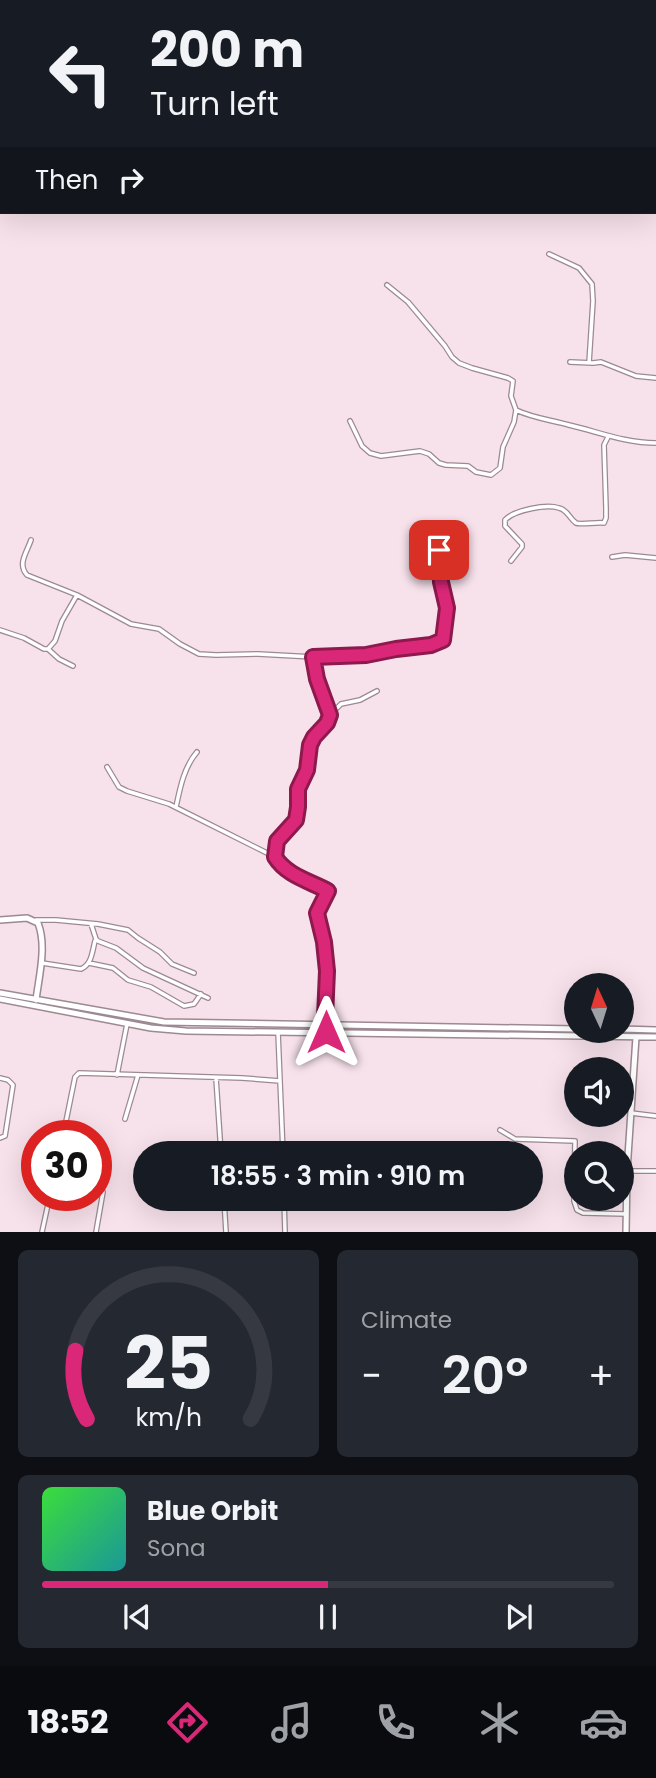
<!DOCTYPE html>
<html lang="en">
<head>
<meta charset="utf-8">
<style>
	:root { --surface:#171b24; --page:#242831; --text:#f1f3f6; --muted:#9ea1a6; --line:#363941; --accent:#db2777 }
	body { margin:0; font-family:Poppins,sans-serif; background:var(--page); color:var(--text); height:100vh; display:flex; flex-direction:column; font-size:26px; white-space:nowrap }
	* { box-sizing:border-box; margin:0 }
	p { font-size:23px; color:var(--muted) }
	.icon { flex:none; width:38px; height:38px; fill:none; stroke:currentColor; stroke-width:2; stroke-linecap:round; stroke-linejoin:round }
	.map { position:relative; height:1232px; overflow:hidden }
	.sheet { display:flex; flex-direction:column; gap:18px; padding:18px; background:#0d0f14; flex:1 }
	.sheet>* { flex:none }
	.guide { position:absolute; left:0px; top:0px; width:656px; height:214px; box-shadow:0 7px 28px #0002; background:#171b24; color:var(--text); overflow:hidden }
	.needle { width:46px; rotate:356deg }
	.controls { position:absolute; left:564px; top:973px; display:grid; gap:14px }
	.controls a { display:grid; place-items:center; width:70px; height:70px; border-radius:50%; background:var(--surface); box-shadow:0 7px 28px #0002; font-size:35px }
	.speed { position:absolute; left:21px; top:1120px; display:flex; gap:14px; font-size:35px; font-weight:700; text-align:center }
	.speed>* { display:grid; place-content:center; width:91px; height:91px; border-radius:50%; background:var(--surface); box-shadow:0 7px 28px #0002; line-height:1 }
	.speed .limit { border:10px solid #d22; background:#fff; color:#111 }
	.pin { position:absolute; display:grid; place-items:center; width:60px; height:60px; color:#fff; margin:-30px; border-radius:14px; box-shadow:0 4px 10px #0006 }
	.me { position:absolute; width:77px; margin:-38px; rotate:0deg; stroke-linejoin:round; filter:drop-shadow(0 0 5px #0008) }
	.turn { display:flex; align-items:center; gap:24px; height:147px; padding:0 35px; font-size:32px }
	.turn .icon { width:91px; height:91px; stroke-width:2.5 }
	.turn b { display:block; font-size:49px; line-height:60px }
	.then { display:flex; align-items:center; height:66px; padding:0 35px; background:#0003; gap:14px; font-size:26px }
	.big { font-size:52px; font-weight:600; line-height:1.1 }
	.sheet .card { flex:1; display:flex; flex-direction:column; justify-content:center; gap:10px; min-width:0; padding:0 24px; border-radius:10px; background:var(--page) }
	.sheet .dial { align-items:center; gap:0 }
	.dial svg { height:182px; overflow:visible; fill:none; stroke:var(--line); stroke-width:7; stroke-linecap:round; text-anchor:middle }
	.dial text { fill:var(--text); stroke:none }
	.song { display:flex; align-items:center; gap:21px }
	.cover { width:84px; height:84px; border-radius:10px; background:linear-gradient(135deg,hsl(120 70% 55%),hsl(180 70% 35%)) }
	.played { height:7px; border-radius:4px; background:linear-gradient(90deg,var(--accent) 50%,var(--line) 50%) }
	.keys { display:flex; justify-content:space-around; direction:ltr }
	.heat { display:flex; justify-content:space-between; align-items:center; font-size:38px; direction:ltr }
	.sheet .tiles { flex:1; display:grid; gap:18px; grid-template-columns:1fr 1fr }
	.card:last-child { grid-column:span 2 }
	.trip { position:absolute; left:133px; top:1141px; width:410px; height:70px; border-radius:35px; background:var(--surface); box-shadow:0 7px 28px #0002; font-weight:600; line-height:70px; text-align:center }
	.menu { display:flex; height:112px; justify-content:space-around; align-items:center; background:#090b0e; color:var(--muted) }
	.menu .icon { width:49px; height:49px }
	.menu .selected { color:var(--accent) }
	.menu b { font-size:32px; color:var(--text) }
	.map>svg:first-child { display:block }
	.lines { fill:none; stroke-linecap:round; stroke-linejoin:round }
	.street-casing { stroke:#9d8992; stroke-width:6 }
	.secondary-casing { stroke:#9d8992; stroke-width:8 }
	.street { stroke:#fff; stroke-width:3.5 }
	.secondary { stroke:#fff; stroke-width:5 }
	.route-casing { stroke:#8e194d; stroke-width:18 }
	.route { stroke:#db2777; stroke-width:12 }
</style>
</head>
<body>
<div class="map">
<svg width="656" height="1232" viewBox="0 0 656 1232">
	<rect width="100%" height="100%" fill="#f7e1eb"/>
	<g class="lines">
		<defs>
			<path id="street" d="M625 0 626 2
				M654 85 656 84
				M654 99 656 104
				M654 195 656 196
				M549 254 579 268 592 284 593 301 589 363
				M387 285 408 302 445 346 452 357 459 363 472 368 508 378 513 381 511 396 516 410C533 418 551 420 569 425 599 432 625 443 656 443
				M570 362 593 363 601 362 636 376 656 378
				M350 421 362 446 370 453 381 456 420 451 429 454 439 463 446 465 468 466 476 472 491 475 500 468 503 447 514 422 516 410
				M31 540C27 552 17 564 27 575L77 595 131 624 159 629 180 644 199 654 216 655 258 654 332 658 366 655 396 649 431 645 443 641 447 608 441 582 440 552 429 547
				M612 557 625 555 656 558
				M511 561 522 547V544L505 526V520C514 510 546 504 559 508 568 510 569 518 576 523 580 525 597 522 604 523L606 518V508L604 445 608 437
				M0 630 24 638 44 649H48L55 641 62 621 77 595
				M48 649 59 659 73 666
				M313 657 317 679 330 715
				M107 767 119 787 127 791 169 804 275 857C287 876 310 880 328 891L317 913 324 942 327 971 325 1017 326 1032
				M176 807C180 788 184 767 197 752
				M275 857 277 841 296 820 298 807V788L307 770 309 751 315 737 327 723 330 715 341 704 360 700 377 691
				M36 920H56L98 924 128 930 138 938 160 952 172 964 194 973
				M91 924 96 939 98 941 116 948 143 968 208 998
				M42 963 81 969C92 964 92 952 95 941
				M89 963 113 968 128 980 151 987 184 1006 194 1004 201 994
				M278 1032 283 1153
				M117 1075 127 1024
				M0 1078 8 1080 13 1085 6 1130 5 1136 0 1138
				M216 1078 221 1153
				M631 1113 656 1116
				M125 1119 138 1075
				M500 1130 515 1139 575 1141 574 1201 577 1210 583 1213 626 1214
				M63 1136 75 1077 79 1073 242 1078 280 1081
				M627 1171H656
				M96 1187 101 1189 103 1192 96 1232
				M224 1199 226 1232
				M284 1199 285 1232
				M42 1232 50 1195"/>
			<path id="secondary" d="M0 920 27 918 38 923C47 946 39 976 36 1000
				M0 993 164 1022 576 1029
				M0 999 151 1028 186 1031 656 1037
				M621 1029 656 1030
				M626 1232 627 1171 636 1037"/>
		</defs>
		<!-- street casing -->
		<use href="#street" class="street-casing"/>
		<!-- secondary casing -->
		<use href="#secondary" class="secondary-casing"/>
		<!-- street -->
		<use href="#street" class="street"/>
		<!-- secondary -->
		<use href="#secondary" class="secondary"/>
	</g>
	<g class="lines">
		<defs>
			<path id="route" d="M326 1032 325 1017 327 971 324 942 317 913 328 891C310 881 287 876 275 857L277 841 296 820 298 807V789L307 770 310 745 314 737 327 723 330 715 317 679 313 657 366 655 396 649 431 645 443 640 447 608 441 582 439 550"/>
		</defs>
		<!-- route casing -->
		<use href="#route" class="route-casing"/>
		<!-- route -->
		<use href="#route" class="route"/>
	</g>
</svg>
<div class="controls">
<a><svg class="needle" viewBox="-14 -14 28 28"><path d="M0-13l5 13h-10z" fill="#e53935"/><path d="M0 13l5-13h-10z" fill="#9ea1a6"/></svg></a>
<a><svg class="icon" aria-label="sound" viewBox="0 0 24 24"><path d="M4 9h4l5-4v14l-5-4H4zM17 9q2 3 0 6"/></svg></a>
<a><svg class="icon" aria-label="search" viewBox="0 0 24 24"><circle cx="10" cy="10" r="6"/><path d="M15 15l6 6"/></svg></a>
</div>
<div class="speed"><div class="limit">30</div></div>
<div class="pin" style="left:439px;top:550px;background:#d93025"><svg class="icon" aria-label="arrive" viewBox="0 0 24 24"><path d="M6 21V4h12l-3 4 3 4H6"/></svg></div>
<svg class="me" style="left:326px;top:1032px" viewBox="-20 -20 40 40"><path d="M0-17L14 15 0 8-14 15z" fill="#db2777" stroke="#fff" stroke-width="4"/></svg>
<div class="trip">18:55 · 3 min · 910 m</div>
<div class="guide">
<div class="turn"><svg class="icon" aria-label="left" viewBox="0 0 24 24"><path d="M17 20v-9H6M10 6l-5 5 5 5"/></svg><div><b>200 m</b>Turn left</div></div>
<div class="then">Then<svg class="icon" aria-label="right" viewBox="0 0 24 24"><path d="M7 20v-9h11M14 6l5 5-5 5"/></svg></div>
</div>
</div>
<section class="sheet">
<div class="tiles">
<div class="card dial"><svg viewBox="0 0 100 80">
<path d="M14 69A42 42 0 1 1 86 69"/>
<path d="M14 69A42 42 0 0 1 9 39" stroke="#db2777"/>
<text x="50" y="56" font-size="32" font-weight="700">25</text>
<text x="50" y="72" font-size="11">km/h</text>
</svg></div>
<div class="card"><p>Climate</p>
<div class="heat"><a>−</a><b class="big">20°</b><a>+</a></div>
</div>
<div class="card">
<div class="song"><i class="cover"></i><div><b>Blue Orbit</b><p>Sona</p></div></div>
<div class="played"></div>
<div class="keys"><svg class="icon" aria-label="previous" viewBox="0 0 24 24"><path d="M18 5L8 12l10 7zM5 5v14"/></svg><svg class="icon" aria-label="pause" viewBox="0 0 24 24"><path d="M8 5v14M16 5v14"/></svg><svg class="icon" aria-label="next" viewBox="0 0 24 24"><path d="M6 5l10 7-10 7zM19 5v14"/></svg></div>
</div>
</div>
</section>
<nav class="menu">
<b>18:52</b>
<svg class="icon selected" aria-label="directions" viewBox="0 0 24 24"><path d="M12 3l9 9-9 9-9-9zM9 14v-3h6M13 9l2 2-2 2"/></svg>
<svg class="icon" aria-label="music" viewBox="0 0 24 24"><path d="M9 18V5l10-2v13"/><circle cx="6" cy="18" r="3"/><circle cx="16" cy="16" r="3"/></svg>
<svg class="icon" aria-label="phone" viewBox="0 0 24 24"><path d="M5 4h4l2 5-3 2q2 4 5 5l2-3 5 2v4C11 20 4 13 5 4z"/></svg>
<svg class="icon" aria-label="climate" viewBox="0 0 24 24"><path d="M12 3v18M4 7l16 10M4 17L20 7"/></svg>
<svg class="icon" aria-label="car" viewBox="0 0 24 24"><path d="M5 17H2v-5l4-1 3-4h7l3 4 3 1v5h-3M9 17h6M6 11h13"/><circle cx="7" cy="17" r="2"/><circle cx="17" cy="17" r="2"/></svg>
</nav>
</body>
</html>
